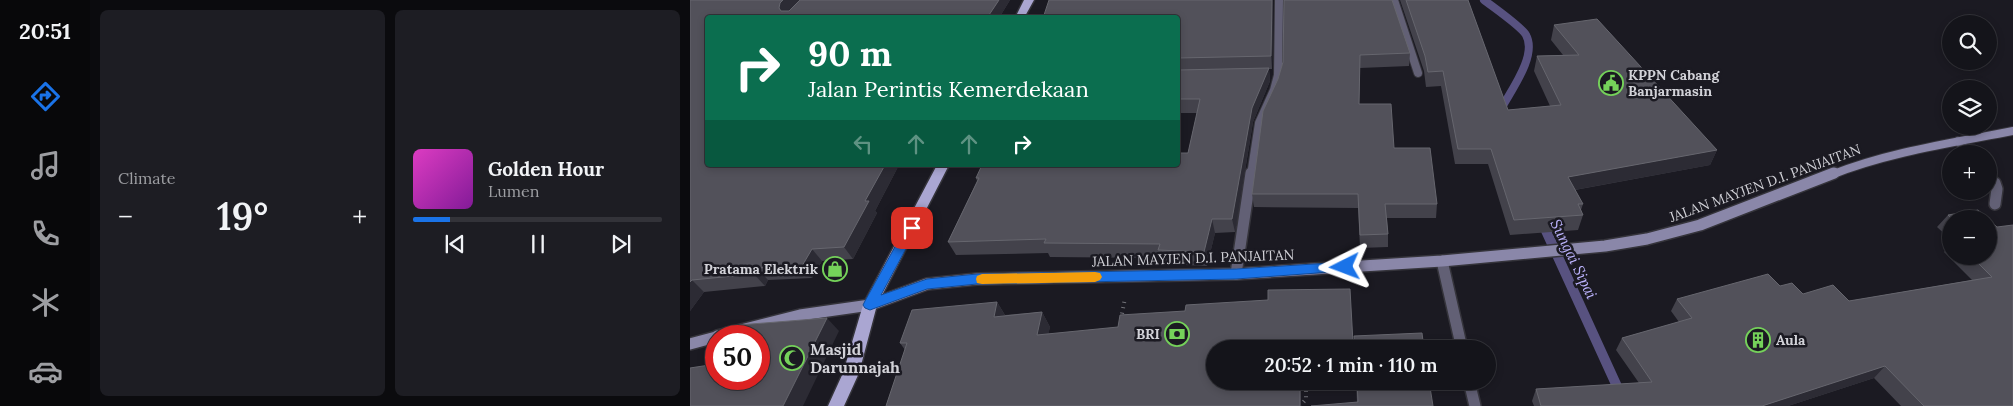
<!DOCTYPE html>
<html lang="en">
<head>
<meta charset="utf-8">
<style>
	:root { --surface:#14141a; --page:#1d1d23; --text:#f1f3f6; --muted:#9d9ea2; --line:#333339; --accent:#1a73e8 }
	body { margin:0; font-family:Lora,serif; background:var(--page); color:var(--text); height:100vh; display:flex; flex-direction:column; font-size:19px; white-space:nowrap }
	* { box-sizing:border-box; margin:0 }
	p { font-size:16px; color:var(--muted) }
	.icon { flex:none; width:28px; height:28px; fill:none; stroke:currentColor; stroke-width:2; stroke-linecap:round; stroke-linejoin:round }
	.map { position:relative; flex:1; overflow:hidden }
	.panel { display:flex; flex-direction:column; gap:10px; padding:10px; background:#0b0b0e; width:600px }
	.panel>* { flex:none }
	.banner { position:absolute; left:15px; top:15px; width:475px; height:152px; border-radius:5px; box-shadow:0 2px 8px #0003,0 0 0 1px var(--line); background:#0b6e4f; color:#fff; overflow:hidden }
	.fabs { position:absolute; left:1252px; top:15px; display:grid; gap:10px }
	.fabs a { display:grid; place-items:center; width:55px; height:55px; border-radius:50%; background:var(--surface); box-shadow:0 2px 8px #0003,0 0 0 1px var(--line); font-size:25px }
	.speed { position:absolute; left:15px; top:325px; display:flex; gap:10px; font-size:25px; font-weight:700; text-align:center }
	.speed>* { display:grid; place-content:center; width:65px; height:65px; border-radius:50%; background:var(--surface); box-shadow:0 2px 8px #0003,0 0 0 1px var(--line); line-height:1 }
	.speed .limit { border:8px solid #d22; background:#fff; color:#111 }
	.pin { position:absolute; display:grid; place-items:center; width:42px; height:42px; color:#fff; margin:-21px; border-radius:10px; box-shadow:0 2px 8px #0006 }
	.me { position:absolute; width:55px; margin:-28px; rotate:267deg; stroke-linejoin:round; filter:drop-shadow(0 0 4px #0008) }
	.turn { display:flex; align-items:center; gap:18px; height:105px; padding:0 20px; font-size:22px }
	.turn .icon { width:65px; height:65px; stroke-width:2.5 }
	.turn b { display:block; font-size:35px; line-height:42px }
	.lanes { display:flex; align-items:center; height:48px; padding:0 20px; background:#0003; justify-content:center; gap:25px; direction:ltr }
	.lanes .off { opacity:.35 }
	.big { font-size:38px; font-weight:600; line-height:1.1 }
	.panel .widget { flex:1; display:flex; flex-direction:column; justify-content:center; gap:8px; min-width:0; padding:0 18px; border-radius:8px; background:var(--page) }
	.song { display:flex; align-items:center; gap:15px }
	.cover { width:60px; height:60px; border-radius:8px; background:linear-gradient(135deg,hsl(310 70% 55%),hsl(290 70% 35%)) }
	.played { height:5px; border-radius:2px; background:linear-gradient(90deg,var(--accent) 15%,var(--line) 15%) }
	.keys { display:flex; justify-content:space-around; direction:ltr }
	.heat { display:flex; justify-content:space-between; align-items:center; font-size:28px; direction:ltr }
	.panel .tiles { flex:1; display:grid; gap:10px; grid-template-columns:repeat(2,1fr) }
	.trip { position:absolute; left:516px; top:340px; width:290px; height:50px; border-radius:25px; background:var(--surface); box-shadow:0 2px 8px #0003,0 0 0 1px var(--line); font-weight:600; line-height:50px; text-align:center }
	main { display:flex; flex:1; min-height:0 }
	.menu { display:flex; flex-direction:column; width:90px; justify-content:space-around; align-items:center; background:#08080a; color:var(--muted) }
	.menu .icon { width:35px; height:35px }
	.menu .selected { color:var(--accent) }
	.menu b { font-size:22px; color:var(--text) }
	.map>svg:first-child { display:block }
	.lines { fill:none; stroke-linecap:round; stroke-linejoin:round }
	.stream-far1 { stroke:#585280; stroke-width:8 }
	.stream { stroke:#585280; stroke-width:10 }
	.lane-far1-casing { stroke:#35343b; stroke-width:10 }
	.lane-casing { stroke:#35343b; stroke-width:14 }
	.street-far1-casing { stroke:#35343b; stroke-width:10 }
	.street-casing { stroke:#35343b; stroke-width:14 }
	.secondary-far1-casing { stroke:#35343b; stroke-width:10 }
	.secondary-casing { stroke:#35343b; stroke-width:14 }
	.primary-casing { stroke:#35343b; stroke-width:3 }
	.path { stroke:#727279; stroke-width:4; stroke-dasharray:1 4.5; stroke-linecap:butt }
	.lane-far1 { stroke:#626075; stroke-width:8 }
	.lane { stroke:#626075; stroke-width:11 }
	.street-far1 { stroke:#626075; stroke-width:8 }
	.street { stroke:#626075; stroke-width:11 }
	.secondary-far1 { stroke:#8a87a9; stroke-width:8 }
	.secondary { stroke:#8a87a9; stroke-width:11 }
	.primary { fill:#aaa6d2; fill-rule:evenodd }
	.wall { fill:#43424b }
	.shaded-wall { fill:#2c2b34 }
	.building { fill:#52515a; stroke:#66666e }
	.route { fill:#1a73e8; stroke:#114b97 }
	.slow { fill:#f59e0b }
	.labels { text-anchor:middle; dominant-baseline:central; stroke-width:5; stroke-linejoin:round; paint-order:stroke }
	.poi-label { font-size:14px; font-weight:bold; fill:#d2d2d8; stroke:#1b1a22; text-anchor:start }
	.street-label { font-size:14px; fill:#d2d2d8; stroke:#1b1a22 }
	.water-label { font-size:15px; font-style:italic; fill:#bcb3fd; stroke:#1b1a22 }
	.near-poi-label { font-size:16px; font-weight:bold; fill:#d2d2d8; stroke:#1b1a22; text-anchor:start }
</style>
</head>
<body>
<main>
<nav class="menu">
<b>20:51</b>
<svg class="icon selected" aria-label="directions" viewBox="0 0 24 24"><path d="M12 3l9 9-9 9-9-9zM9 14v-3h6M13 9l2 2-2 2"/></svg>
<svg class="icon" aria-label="music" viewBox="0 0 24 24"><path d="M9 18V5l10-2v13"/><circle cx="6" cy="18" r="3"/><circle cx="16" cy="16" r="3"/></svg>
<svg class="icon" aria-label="phone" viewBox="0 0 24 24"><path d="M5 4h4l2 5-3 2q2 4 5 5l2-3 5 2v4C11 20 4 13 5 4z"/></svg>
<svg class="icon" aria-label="climate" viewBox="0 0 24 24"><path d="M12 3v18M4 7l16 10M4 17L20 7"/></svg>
<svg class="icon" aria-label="car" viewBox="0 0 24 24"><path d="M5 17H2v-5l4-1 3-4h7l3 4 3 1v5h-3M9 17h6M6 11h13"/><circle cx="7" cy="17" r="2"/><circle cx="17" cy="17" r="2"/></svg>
</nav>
<section class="panel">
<div class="tiles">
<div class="widget"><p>Climate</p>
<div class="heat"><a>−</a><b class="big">19°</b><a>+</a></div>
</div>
<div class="widget">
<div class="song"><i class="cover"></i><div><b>Golden Hour</b><p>Lumen</p></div></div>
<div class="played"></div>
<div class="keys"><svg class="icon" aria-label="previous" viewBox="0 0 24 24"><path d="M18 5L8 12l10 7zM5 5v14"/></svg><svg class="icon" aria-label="pause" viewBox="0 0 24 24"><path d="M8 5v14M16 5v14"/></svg><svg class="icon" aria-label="next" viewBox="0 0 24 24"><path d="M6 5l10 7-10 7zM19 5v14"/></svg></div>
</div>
</div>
</section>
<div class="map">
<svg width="1323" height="406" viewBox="0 0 1323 406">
	<rect width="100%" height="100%" fill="#1b1a22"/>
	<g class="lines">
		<!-- stream-far1 -->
		<path class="stream-far1" d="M794 0C803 7 832 27 836 35 848 56 819 93 810 111"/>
		<!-- stream -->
		<path class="stream" d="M852 222 936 406"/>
		<defs>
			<path id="lane-far1" d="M1268 141 1280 154"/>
			<path id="lane" d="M1305 183 1307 189 1305 204"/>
			<path id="street-far1" d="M704 0 728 73
				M561 175 569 123 584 90 588 75 589 0"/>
			<path id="street" d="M752 261 772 349
				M546 274 561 173
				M779 381 785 406"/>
			<path id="secondary-far1" d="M1141 175C1199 152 1262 143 1323 131"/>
			<path id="secondary" d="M27 336 110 315 180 305 237 284 287 279 546 274 752 261 915 246 957 239 1010 225 1144 173
				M0 344 26 337"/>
			<path id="primary" d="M334 0H344L334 18H325Z
				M247 165H259L187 305 169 373 154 406H138L153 373 173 305Z"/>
		</defs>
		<!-- lane-far1 casing -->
		<use href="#lane-far1" class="lane-far1-casing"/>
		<!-- lane casing -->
		<use href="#lane" class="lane-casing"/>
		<!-- street-far1 casing -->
		<use href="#street-far1" class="street-far1-casing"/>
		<!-- street casing -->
		<use href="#street" class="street-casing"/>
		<!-- secondary-far1 casing -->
		<use href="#secondary-far1" class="secondary-far1-casing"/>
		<!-- secondary casing -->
		<use href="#secondary" class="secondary-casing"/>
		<!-- primary casing -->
		<use href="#primary" class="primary-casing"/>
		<!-- path -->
		<path class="path" d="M431 319 435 298
			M610 406 616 399V381"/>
		<!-- lane-far1 -->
		<use href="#lane-far1" class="lane-far1"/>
		<!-- lane -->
		<use href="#lane" class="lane"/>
		<!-- street-far1 -->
		<use href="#street-far1" class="street-far1"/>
		<!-- street -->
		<use href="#street" class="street"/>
		<!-- secondary-far1 -->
		<use href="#secondary-far1" class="secondary-far1"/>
		<!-- secondary -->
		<use href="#secondary" class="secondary"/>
		<!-- primary -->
		<use href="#primary" class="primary"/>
	</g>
	<!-- wall -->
	<path class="wall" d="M0 0H320L309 18H18V165H209L185 211 187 213 163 259 132 261 122 278 78 280 75 286 14 292 0 311Z
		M359 0H583L582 69H579L580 81 563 122 545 232 525 233 517 266 472 264 470 258 360 257 358 253 266 255 258 242 287 181 286 178 498 153 507 113H488V18Z
		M594 0 720 53 719 66 670 68 669 104 747 204 746 218H697L698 234V247L670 248 668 208 564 207 562 194 593 62Z
		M710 0H778L818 110 860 106 844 71 847 56 873 55 861 40 864 25 1027 150 1020 165 885 190 893 204 891 210 893 215 888 230 820 235 798 164H765L751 86 736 87 734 71Z
		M1258 215 1298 219H1261V240L1247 227Z
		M1261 244V256H1299L1323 406H1211L1184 378 1098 406H844L842 401 846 389 949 383 926 350 932 338 989 322 981 311 987 299 1090 286 1113 294 1159 301 1282 280 1254 252Z
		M307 302 315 315 352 312 360 327 358 334 663 343V349H525V381H611V406H196L215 350 210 343Z
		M666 381H739L667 403Z"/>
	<!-- shaded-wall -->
	<path class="shaded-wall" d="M93 0H111L95 18 89 8 90 3Z
		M309 0H320L309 18H297Z
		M582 0H583L582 69 581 56Z
		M579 68 580 81 563 122 545 232 542 219 562 108Z
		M1027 150 1020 165 873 192 878 177Z
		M195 165H209L185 211 187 213 163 259 154 247 175 201Z
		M522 219 525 233 517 266 514 252Z
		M122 249 132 261 122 278 112 266Z
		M67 268 78 280 75 286 64 274Z
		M2 280 14 292 0 311V282Z
		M307 302 316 317H304Z
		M352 312 360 327 355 350 347 335Z
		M137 318 149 331 113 406H93Z
		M1195 366 1184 378 1098 406H1072Z
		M610 381H611V406H610Z"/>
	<!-- building -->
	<path class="building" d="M0 0H93L90 3 89 8 91 11H99L110 0H309L297 18H18V165H195L175 201H179L154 247 122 249 112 266 67 268 64 274 2 280 0 282Z
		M359 0H582L581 56 488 58V18H353Z
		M594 0H702L720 53 670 55 669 104H701L704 148H740L747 204H695L698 234 670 235 668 194H562L573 111 588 79 593 62Z
		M716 0H778L818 110 871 105 847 56 889 55 864 25 907 19 1027 150 878 177 893 204H888L893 215 824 220 801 149H768L753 71 738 72 735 56Z
		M579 68 562 108 542 219H522L514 252 468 250 470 244 354 243 356 239 258 242 289 178H286L292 165H488V153H498L510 99H488V70Z
		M1288 210 1298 219H1262L1258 215Z
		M1299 219 1307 227 1323 225V406H1234L1195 366 1072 406H851L846 389 962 382 932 338 1002 318 987 299 1078 274 1090 286 1102 283 1113 294 1143 285 1159 301 1302 277 1281 256H1299Z
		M660 289 663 343 609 344V349H525V381H610V406H196L217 343H210L222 310 307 302 304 317 352 312 347 335 428 327 430 315 495 311 496 305 578 300V290Z
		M137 318 93 406H0V368L26 364V379H69V336H43L49 325Z
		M732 333 734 349H665L664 336Z
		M667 381H739L743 406H621L668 402Z"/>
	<!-- route -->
	<path class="route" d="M222 224 227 228 191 295 237 279 287 274 546 269 655 262 659 263 661 267 659 270 655 271 546 279 287 284 237 289 180 310 175 308 173 305 175 301 217 225Z"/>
	<!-- slow -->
	<path class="slow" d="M405 272 410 273 412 277 410 280 405 282 292 284 287 283 286 279 287 276 292 274Z"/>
	<!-- icons -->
	<defs>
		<symbol id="civic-ring" viewBox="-11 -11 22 22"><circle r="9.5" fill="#1b1a22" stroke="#75d25a" stroke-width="1.5"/><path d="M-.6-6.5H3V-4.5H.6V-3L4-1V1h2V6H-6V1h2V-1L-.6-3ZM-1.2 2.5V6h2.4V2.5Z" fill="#75d25a"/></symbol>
		<symbol id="shop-ring" viewBox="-11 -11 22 22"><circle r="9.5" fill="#1b1a22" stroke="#75d25a" stroke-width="1.5"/><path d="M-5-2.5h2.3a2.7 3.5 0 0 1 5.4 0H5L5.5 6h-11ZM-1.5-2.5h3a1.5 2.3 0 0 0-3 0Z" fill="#75d25a"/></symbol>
		<symbol id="bank-ring" viewBox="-11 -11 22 22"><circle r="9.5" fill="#1b1a22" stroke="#75d25a" stroke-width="1.5"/><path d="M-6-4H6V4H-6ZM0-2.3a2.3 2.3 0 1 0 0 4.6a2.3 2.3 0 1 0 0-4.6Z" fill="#75d25a"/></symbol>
		<symbol id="building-ring" viewBox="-11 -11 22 22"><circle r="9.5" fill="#1b1a22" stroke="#75d25a" stroke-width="1.5"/><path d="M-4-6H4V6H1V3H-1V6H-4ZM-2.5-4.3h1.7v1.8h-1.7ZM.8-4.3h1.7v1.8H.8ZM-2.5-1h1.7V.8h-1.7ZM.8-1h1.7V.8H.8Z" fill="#75d25a"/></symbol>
		<symbol id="mosque-ring" viewBox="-11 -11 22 22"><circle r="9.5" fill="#1b1a22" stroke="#75d25a" stroke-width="1.5"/><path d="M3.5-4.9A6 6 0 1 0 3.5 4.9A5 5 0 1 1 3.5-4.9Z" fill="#75d25a"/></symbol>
	</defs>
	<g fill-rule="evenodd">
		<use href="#civic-ring" x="907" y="69" width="28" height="28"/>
		<use href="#shop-ring" x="131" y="255" width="28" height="28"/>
		<use href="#bank-ring" x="473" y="320" width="28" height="28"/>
		<use href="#building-ring" x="1054" y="326" width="28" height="28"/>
		<use href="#mosque-ring" x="88" y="344" width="28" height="28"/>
	</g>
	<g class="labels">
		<!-- poi labels -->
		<g class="poi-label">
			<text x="938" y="75">KPPN Cabang<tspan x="938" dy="16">Banjarmasin</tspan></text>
			<text x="128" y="269" text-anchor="end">Pratama Elektrik</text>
			<text x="470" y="334" text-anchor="end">BRI</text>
			<text x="1086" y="340">Aula</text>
		</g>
		<!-- street labels -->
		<g class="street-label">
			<text transform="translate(1075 183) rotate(-20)">JALAN MAYJEN D.I. PANJAITAN</text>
			<text transform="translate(503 258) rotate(-2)">JALAN MAYJEN D.I. PANJAITAN</text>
		</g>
		<!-- water labels -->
		<g class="water-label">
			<text transform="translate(884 259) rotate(64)">Sungai Sipai</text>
		</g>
		<!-- near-poi labels -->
		<g class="near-poi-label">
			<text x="120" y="349">Masjid<tspan x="120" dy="18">Darunnajah</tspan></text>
		</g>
	</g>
</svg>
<div class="fabs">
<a><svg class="icon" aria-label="search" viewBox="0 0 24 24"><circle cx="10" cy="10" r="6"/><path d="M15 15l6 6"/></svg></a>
<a><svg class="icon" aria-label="layers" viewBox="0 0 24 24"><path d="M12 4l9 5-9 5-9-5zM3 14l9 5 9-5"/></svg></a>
<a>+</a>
<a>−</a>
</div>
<div class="speed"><div class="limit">50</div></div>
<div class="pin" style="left:222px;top:228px;background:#d93025"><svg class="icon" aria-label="arrive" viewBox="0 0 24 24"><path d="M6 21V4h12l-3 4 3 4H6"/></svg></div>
<svg class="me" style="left:655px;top:267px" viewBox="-20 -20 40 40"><path d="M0-17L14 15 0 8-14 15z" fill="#1a73e8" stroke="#fff" stroke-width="4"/></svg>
<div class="trip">20:52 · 1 min · 110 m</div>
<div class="banner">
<div class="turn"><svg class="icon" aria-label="right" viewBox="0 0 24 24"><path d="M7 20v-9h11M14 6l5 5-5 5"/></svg><div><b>90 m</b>Jalan Perintis Kemerdekaan</div></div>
<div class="lanes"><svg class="icon off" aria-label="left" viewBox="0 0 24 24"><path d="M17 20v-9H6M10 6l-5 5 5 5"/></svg><svg class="icon off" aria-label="ahead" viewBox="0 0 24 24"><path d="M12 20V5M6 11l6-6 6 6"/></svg><svg class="icon off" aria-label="ahead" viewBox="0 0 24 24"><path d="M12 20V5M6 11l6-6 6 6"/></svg><svg class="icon" aria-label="right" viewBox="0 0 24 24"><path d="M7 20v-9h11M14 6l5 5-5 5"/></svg></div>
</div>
</div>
</main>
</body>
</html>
